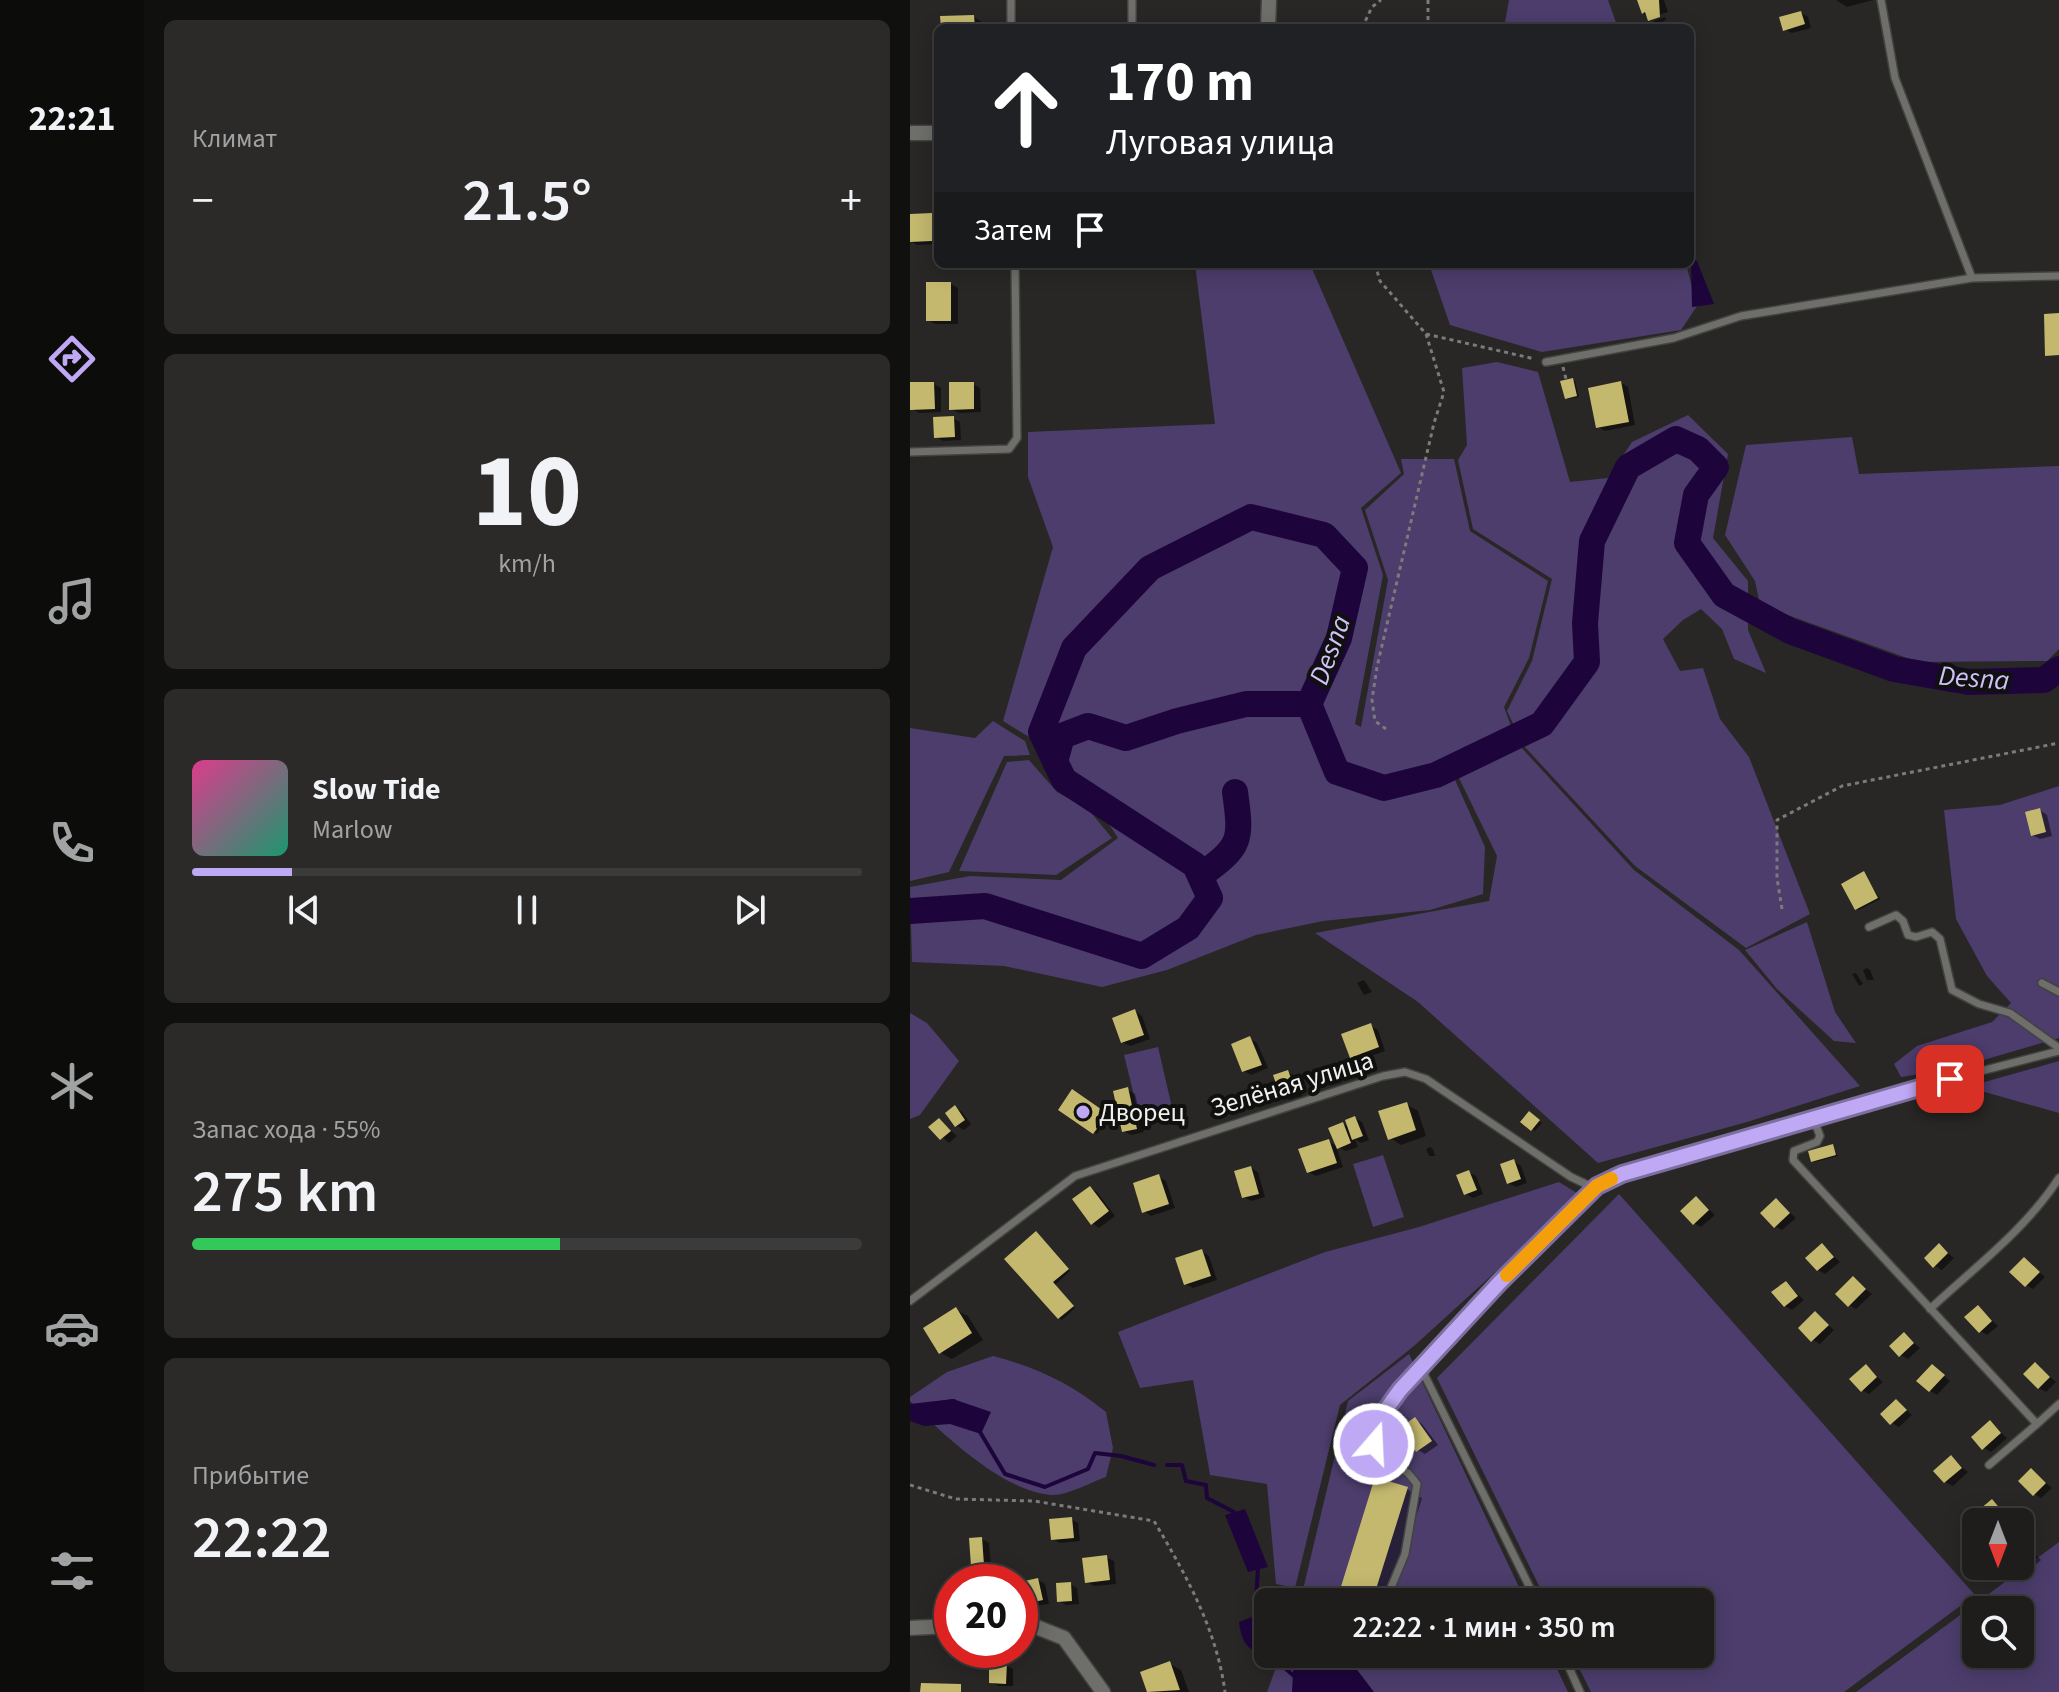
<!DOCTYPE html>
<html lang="ru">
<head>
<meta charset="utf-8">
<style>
	:root { --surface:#1e1d1c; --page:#2b2a29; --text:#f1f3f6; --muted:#a1a2a3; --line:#3c3b3b; --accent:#bfa9f4 }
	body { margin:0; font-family:"Source Sans 3",sans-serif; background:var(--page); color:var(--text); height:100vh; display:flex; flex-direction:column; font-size:30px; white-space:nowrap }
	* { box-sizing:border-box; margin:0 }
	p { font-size:26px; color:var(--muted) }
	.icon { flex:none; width:44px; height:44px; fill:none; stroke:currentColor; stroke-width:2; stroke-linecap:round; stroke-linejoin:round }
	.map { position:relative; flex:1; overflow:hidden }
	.drawer { display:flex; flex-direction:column; gap:20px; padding:20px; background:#10100f; width:766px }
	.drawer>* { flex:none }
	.guide { position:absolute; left:24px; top:24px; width:760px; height:244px; border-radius:12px; box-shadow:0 4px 20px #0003,0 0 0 2px var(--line); background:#202124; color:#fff; overflow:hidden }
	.needle { width:52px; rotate:180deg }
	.buttons { position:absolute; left:1052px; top:1508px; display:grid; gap:16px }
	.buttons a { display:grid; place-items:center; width:72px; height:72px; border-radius:12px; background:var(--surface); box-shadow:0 4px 20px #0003,0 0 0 2px var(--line); font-size:40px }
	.speed { position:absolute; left:24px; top:1564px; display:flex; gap:16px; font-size:40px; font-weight:700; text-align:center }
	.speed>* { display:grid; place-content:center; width:104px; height:104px; border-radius:50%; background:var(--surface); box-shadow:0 4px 20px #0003,0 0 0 2px var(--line); line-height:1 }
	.speed .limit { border:12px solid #d22; background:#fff; color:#111 }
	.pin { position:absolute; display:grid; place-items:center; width:68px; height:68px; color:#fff; margin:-34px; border-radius:16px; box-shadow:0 4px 12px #0006 }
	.me { position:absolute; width:88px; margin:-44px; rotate:19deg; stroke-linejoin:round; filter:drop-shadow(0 0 6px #0008) }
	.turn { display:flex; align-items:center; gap:28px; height:168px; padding:0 40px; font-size:36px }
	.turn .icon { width:104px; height:104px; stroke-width:2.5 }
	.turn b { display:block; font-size:56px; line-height:68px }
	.then { display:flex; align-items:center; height:76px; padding:0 40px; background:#0003; gap:16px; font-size:30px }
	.big { font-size:60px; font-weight:600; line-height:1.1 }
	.drawer .card { flex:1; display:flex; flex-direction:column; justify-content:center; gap:12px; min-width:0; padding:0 28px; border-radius:12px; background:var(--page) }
	.drawer .dial { align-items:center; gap:0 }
	.dial b { font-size:104px; line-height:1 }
	.song { display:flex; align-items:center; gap:24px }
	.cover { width:96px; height:96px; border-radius:12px; background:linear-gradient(135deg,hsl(330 70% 55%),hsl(160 70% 35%)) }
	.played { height:8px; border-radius:4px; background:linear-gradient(90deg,var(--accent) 15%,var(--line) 15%) }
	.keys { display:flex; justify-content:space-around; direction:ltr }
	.heat { display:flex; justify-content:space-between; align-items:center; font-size:44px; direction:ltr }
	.charge { height:12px; border-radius:6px; background:linear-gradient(90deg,#34c759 55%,var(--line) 0) }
	.trip { position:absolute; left:344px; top:1588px; width:460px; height:80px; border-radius:12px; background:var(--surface); box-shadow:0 4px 20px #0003,0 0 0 2px var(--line); font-weight:600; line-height:80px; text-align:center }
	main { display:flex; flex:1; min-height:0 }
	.tabs { display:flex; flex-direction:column; width:144px; justify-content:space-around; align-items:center; background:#0c0c0b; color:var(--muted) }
	.tabs .icon { width:56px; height:56px }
	.tabs .active { color:var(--accent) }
	.tabs b { font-size:36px; color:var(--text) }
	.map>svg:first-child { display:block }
	.green { fill:#4c3d6c; fill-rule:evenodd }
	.water { fill:#1d053c }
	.shadow { fill:#0007 }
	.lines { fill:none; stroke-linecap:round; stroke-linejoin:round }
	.stream { stroke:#1d053c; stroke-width:4 }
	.river { stroke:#1d053c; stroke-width:26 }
	.building { fill:#c4b86e }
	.service-casing { stroke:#424240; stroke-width:10 }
	.minor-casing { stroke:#424240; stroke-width:17 }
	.path { stroke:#7b7b79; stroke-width:3; stroke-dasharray:4 4; stroke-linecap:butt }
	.service { stroke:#6e6e6b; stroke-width:7 }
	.minor { stroke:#6e6e6b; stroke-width:14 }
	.route-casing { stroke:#7c6e9f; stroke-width:20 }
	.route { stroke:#bfa9f4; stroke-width:14 }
	.slow { stroke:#f59e0b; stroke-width:14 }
	.poi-dot { fill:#bfa9f4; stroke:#10100f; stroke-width:3 }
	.labels { text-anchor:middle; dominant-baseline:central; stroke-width:8; stroke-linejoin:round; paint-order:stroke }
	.street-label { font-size:26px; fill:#f1f1ef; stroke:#10100f }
	.poi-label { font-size:26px; fill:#f1f1ef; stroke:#10100f; text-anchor:start }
	.water-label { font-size:28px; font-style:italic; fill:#d0c2f8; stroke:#10100f }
</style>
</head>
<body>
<main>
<nav class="tabs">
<b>22:21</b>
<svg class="icon active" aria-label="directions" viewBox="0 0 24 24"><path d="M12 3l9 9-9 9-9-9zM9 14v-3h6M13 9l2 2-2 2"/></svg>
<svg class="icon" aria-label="music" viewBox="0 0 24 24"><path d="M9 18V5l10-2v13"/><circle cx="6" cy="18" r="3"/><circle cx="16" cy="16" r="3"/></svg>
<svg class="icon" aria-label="phone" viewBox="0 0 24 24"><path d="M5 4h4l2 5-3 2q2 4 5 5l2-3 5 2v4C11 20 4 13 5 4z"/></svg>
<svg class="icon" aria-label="climate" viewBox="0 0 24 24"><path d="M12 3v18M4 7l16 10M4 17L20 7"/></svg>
<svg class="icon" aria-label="car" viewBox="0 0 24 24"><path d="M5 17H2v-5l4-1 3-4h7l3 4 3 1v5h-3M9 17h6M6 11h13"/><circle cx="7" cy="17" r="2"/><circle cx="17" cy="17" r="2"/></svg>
<svg class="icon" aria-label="filters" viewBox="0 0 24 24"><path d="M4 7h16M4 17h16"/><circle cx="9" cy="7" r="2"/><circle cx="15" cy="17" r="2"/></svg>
</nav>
<section class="drawer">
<div class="card"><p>Климат</p>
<div class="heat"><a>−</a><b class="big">21.5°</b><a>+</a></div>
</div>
<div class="card dial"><b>10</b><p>km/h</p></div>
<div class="card">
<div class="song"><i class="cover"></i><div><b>Slow Tide</b><p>Marlow</p></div></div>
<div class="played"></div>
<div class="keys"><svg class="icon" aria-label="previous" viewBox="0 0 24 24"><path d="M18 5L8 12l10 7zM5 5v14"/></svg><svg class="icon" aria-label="pause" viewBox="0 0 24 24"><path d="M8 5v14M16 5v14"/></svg><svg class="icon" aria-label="next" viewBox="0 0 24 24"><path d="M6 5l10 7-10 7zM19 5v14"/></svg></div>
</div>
<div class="card"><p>Запас хода · 55%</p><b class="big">275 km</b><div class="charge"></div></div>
<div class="card"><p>Прибытие</p><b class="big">22:22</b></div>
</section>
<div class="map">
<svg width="1149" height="1692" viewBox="0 0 1149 1692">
	<rect width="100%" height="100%" fill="#282725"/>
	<!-- green -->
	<path class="green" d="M599 0H698L708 28H594Z
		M285 264H400L491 473 451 508 473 575 445 724 451 727 478 580 455 510 494 474 491 459H544L560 531 638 581 619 658 594 707 602 729 537 762 575 847 573 894 520 910 413 921 346 935 257 970 192 987 94 966 2 962 0 887 60 876 151 880 208 838 157 760 93 721 143 547 118 477V432L305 424Z
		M519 264H776L787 306 771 330 632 352 540 325Z
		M587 362 628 372 660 482 698 478 722 442 778 415 818 454 803 538 838 581V630L856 673 824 659 812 629 791 609 773 620 753 639 770 671 793 668 810 719 839 757 900 914 836 948 725 866 614 746 597 711 622 661 642 579 563 529 548 460 557 445 552 368Z
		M942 437 949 474 1149 466V649L1137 661 1008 662 850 605 845 581 815 535 836 445Z
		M83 721 115 741 120 755 94 756 39 872 0 881V728L65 738Z
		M609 745 724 870 829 950 950 1086 837 1122 688 1163 508 1002 405 933 579 901 587 856 546 772Z
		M119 760 147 792 178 809 202 838 146 875 49 871 97 762Z
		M1149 786V1038L1046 1068 991 1077 984 1064 1007 1046 1082 1022 1101 1003 1077 976 1046 919 1034 810 1090 805Z
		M897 922 925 1012 946 1043 924 1041 867 989 835 950Z
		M0 1013 17 1023 49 1061 10 1115 0 1119Z
		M248 1047 264 1116 231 1124 214 1055Z
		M1149 1061V1113L1057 1087Z
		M473 1155 494 1217 463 1227 443 1164Z
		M649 1182 670 1195 504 1346 430 1405 385 1588 366 1584 357 1484 300 1475 283 1380 230 1388 208 1332 415 1252 509 1227Z
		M709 1194 1065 1595 934 1692H681L662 1654H790V1602H637L527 1378Z
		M499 1354 616 1602H390L438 1401Z
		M83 1356C128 1368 160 1383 196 1412L203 1448 196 1477C181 1482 159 1495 143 1495 96 1494 32 1434 0 1401V1397L37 1372Z
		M1149 1542V1692H946ZM1066 1610H1110V1654H1066Z
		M371 1654H640L658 1692H357Z"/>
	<!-- water -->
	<path class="water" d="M784 259 787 261 804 304 782 307 781 261Z
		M43 1399 81 1412 71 1434 40 1424 14 1426 0 1421V1406Z
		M335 1509 358 1567 338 1572 315 1515Z
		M358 1611V1645L349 1654C335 1647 331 1638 329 1622Z
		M384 1654H435L464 1692H382Z"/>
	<!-- shadow -->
	<path class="shadow" d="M729 0H754L758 12 742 17V21L733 13Z
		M926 0H963L937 7Z
		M891 13 898 17 901 28 882 33 874 29Z
		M64 17 75 24V28H33Z
		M755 17 756 20 747 24 743 21Z
		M21 215 28 219V244L7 245 0 241V216Z
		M41 284 48 288V324H25L18 320Z
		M662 380 665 381 669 397 659 399 657 398Z
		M711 383 718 387 725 425 695 431 688 427Z
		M24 384 31 388V412L9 413 2 409Z
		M63 384 70 388 71 412 49 413 41 409Z
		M43 418 50 422 51 440 33 441 26 437Z
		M1130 810 1137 815 1142 836 1130 839 1122 835Z
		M954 874 970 899 949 910 947 908Z
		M957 968 960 970 964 980H957L953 970Z
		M946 973 953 984 949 986 942 974Z
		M454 980 462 992 454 995 447 983Z
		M225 1011 232 1016 240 1039 220 1046 212 1042Z
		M461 1026 468 1030 475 1051 449 1060 441 1056Z
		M340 1039 347 1043 358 1068 341 1075 334 1071Z
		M378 1072 385 1076 392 1096 380 1100 372 1096Z
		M218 1090 225 1094 234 1132 221 1135 214 1131Z
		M163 1092 199 1117 187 1134 151 1109Z
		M496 1104 508 1111 516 1136 491 1145 480 1138Z
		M45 1108 52 1112 61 1124 54 1130 47 1126Z
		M619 1114 632 1123 625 1131 613 1122Z
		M445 1118 452 1122 459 1140 451 1143 445 1139 448 1147 436 1151 426 1146 433 1167 406 1176 398 1172 418 1141 428 1147 433 1124 440 1128Z
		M29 1120 47 1136 39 1143 21 1127Z
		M922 1146 928 1156 905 1162 902 1160Z
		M520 1147 523 1149 525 1156H519L516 1149Z
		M604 1161 611 1166 617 1183 606 1187 598 1183Z
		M341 1168 348 1172 355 1197 341 1201 334 1197Z
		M558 1172 566 1176 573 1194 563 1198 556 1194Z
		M249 1177 256 1181 265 1208 241 1216 234 1211Z
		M180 1188 187 1192 205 1216 189 1228 182 1223Z
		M787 1198 805 1215 791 1227 784 1223Z
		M866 1200 886 1218 872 1230 865 1226Z
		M129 1235 160 1271 145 1285 165 1308 152 1320 149 1318Z
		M913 1246 930 1262 915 1274 908 1270Z
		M1029 1246 1044 1258 1032 1270 1025 1266Z
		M292 1251 299 1256 307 1280 283 1288 276 1284Z
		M1114 1259 1135 1277 1123 1289 1116 1285Z
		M943 1279 962 1294 946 1309 939 1305Z
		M876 1283 894 1300 882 1310 875 1306Z
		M1068 1308 1088 1326 1077 1335 1070 1331Z
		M46 1310 58 1316 73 1340 42 1359 31 1353Z
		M906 1314 924 1330 910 1344 903 1340Z
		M994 1334 1010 1348 998 1359 991 1355Z
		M1125 1364 1146 1382 1136 1392 1129 1388Z
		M1022 1366 1040 1381 1027 1395 1020 1391Z
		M956 1367 973 1382 959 1394 952 1390Z
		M987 1401 1002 1415 989 1427 982 1423Z
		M505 1420 512 1424 528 1445 515 1454 508 1450Z
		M1080 1423 1097 1438 1081 1452 1074 1448Z
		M1041 1458 1058 1472 1043 1486 1035 1482Z
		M1121 1470 1142 1488 1131 1498 1124 1494Z
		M497 1489 512 1498 480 1602 447 1601 431 1592Z
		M1082 1501 1098 1516 1091 1522H1074Z
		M161 1519 168 1523 170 1541 150 1543 143 1539Z
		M72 1539 79 1543 81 1568H70L63 1564Z
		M1110 1540 1131 1560 1118 1572 1109 1566Z
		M196 1557 204 1561 206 1584 184 1586 177 1582Z
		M128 1580 135 1584 139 1604 124 1606 116 1602Z
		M160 1584 167 1588 169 1604 156 1605 149 1601Z
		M48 1650H68V1662H55L48 1658Z
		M260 1664 271 1670 279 1692H239L232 1673Z
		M96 1665 103 1669V1686H88L81 1682Z"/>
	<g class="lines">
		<!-- stream -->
		<path class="stream" d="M0 1406 44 1401
			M70 1432 95 1474 135 1487 178 1469 185 1453 211 1456 244 1465
			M257 1465H272L276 1481 296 1485 297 1498 324 1512 326 1515
			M345 1618 348 1568
			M359 1654 384 1676"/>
		<!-- river -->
		<path class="river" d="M145 762 152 736 178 726 216 738 267 721 336 704H399
			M290 876C331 846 332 842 325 792
			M0 911 75 906 232 956 278 928 300 898 285 865 154 780 131 732 164 648 240 568 341 517 414 535 445 568 429 638 399 704 427 772 474 788 526 775 632 724 677 662 675 623 682 541 718 467 766 439 788 449 806 467 786 495 777 543 814 595 880 631 984 669 1059 682 1134 680 1149 669"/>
	</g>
	<!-- building -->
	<path class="building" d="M727 0H749L750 17 738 21 735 12 732 14Z
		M891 11 895 24 873 31 869 17Z
		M64 15 65 28H31L30 16Z
		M22 213V241L0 242V214Z
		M16 282H41V321H16Z
		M1149 313V355L1135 356 1134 314Z
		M663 378 667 396 655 399 650 381Z
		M711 381 719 422 686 428 678 388Z
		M0 382H24L25 409 0 410Z
		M39 382H64V409L39 410Z
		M44 416 45 437 24 438 23 417Z
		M1130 808 1136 832 1121 836 1115 812Z
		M954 871 968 898 945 910 931 884Z
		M225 1009 234 1035 211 1043 202 1018Z
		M461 1023 469 1047 440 1058 431 1034Z
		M340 1036 352 1065 332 1072 321 1044Z
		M378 1070 386 1092 371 1098 363 1075Z
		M218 1087 227 1129 212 1132 203 1091Z
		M162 1089 198 1114 183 1134 148 1110Z
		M497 1102 506 1130 478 1140 468 1111Z
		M45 1105 55 1120 45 1127 35 1113Z
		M619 1111 630 1120 621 1131 610 1122Z
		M445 1116 453 1136 442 1140 435 1120Z
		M29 1118 41 1131 30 1140 18 1127Z
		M433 1122 441 1143 427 1149 418 1128Z
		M419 1139 427 1163 397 1173 388 1149Z
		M923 1144 926 1155 901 1162 898 1151Z
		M604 1159 611 1179 597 1184 590 1164Z
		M341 1166 349 1194 332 1198 324 1171Z
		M559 1170 567 1190 554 1195 546 1175Z
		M249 1174 259 1204 232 1213 223 1183Z
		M180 1186 199 1211 181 1225 162 1199Z
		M786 1196 799 1210 783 1225 770 1211Z
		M866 1198 880 1213 864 1228 850 1213Z
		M126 1231 159 1269 143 1282 164 1306 148 1319 94 1259Z
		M912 1243 924 1257 907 1271 895 1258Z
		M1029 1243 1038 1253 1023 1268 1014 1258Z
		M292 1249 301 1276 274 1285 265 1258Z
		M1114 1257 1130 1272 1115 1287 1099 1272Z
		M943 1276 956 1289 938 1307 925 1294Z
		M876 1281 888 1296 874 1307 861 1292Z
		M1068 1305 1082 1321 1069 1333 1054 1317Z
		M46 1307 62 1333 29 1354 13 1328Z
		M905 1311 919 1325 901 1342 888 1328Z
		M994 1332 1004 1343 989 1357 979 1346Z
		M1125 1362 1140 1377 1128 1389 1113 1374Z
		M956 1364 967 1377 951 1392 939 1379Z
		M1022 1364 1035 1375 1019 1392 1006 1381Z
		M986 1399 997 1410 980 1425 970 1414Z
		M505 1417 522 1441 506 1452 490 1428Z
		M1080 1420 1091 1433 1072 1450 1061 1437Z
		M1041 1455 1052 1468 1034 1483 1023 1471Z
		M1121 1468 1136 1483 1123 1496 1108 1481Z
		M465 1477 498 1487 462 1602H457L429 1593Z
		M1082 1499 1092 1511 1079 1522H1071L1064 1514Z
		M162 1517 164 1538 141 1540 139 1519Z
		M72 1537 74 1565 61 1566 59 1538Z
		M1110 1538 1125 1555 1110 1569Z
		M197 1555 200 1580 175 1583 172 1558Z
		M128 1578 133 1600 114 1604 110 1582Z
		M161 1582 162 1601 147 1602 146 1583Z
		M260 1661 270 1690 237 1692 230 1672Z
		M79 1663H97L96 1684 79 1683Z
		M11 1683 51 1684V1692H10Z"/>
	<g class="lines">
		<defs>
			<path id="service" d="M101 0V28
				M222 0V28
				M971 0 985 78 1062 278
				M636 362 764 338 831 316 1062 278 1149 276
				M0 452 99 449 107 438 105 264
				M959 927 986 915 993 921 998 935 1006 937 1022 932 1030 939 1042 990 1069 1004 1100 1013 1149 1048
				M1132 983 1149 992
				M903 1118 910 1136 907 1142 884 1151 883 1160 1127 1424 1149 1404
				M0 1301 165 1176 473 1076 495 1072 516 1079 661 1177 680 1186H687L712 1174 986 1093 1149 1051
				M1020 1309C1064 1268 1116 1229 1149 1178
				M511 1368 627 1602
				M1079 1465 1127 1424
				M475 1602 495 1554 507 1484 498 1473 466 1454 465 1431 472 1415 490 1390 589 1283 687 1186
				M653 1654 670 1692
				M453 1655 454 1654"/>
			<path id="minor" d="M358 28 359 0
				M0 133H28
				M110 1624H119L154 1638 193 1692
				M0 1628 42 1626"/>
		</defs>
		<!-- service casing -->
		<use href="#service" class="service-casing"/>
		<!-- minor casing -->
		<use href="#minor" class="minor-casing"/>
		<!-- path -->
		<path class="path" d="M518 0V28
			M452 28 462 7 471 0
			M465 264 470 281 516 334 625 359
			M653 367 656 379
			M476 729 465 721 462 700 467 667 524 423 534 392 516 334
			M872 909 867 878V820L932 786 1149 743
			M0 1485 46 1499 124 1501 244 1521C275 1573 307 1630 315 1692"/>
		<!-- service -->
		<use href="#service" class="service"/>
		<!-- minor -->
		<use href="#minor" class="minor"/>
	</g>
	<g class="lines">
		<defs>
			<path id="route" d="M464 1444 465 1431 472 1415 490 1390 589 1283 687 1186 712 1174 1040 1079"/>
		</defs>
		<!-- route casing -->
		<use href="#route" class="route-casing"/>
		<!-- route -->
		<use href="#route" class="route"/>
		<!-- slow -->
		<path class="slow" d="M597 1275 687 1186 701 1179"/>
	</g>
	<!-- markers -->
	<circle class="poi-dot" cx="173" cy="1112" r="8"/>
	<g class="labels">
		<!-- street labels -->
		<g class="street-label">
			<text transform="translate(382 1084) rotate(-17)">Зелёная улица</text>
		</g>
		<!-- poi labels -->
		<g class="poi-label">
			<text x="189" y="1112">Дворец</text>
		</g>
		<!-- water labels -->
		<g class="water-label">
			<text transform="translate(420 650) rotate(-70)">Desna</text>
			<text transform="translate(1064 678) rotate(4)">Desna</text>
		</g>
	</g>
</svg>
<div class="buttons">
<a><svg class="needle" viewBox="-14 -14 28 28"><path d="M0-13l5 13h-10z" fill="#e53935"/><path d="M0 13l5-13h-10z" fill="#a1a2a3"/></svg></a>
<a><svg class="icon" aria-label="search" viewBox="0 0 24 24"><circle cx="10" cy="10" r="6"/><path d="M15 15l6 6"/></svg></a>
</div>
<div class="speed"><div class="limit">20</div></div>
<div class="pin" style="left:1040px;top:1079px;background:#d93025"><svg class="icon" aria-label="arrive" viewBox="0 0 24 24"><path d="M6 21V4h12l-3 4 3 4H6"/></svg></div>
<svg class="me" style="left:464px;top:1444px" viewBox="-20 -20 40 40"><circle r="17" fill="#bfa9f4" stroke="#fff" stroke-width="3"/><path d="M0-11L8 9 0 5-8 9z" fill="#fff"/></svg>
<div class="trip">22:22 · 1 мин · 350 m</div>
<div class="guide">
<div class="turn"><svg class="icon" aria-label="ahead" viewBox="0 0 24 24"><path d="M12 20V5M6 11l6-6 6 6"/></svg><div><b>170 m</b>Луговая улица</div></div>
<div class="then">Затем<svg class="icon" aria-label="arrive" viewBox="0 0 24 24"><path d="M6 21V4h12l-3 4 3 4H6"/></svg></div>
</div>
</div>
</main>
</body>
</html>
